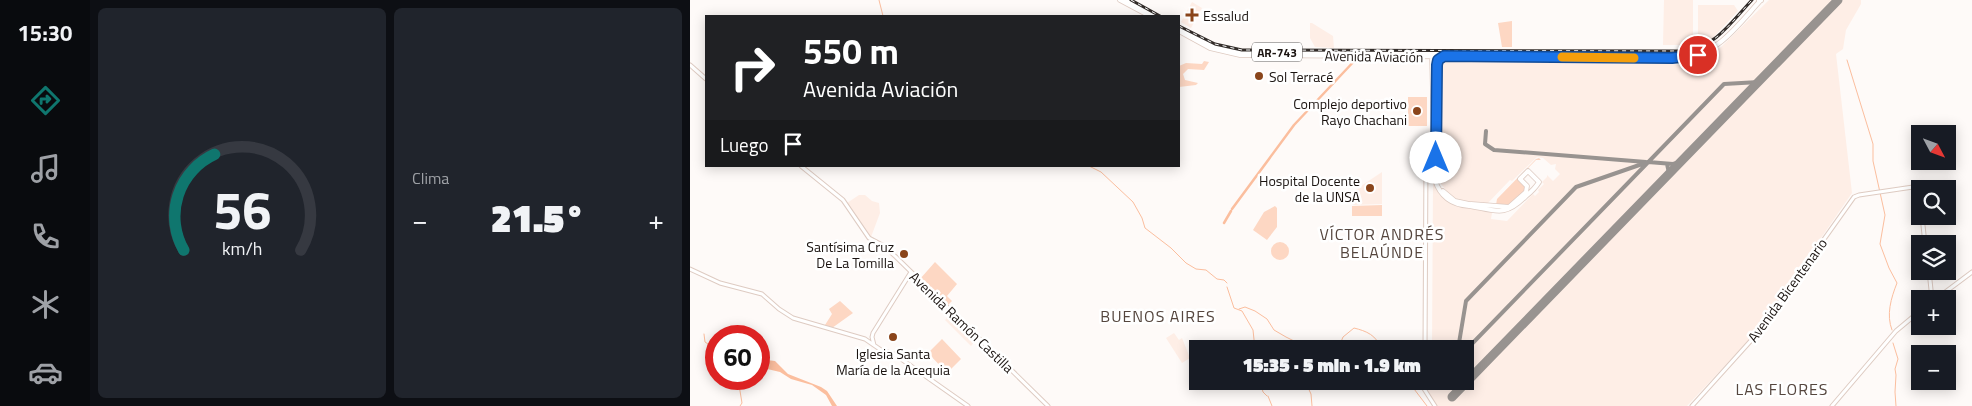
<!DOCTYPE html>
<html lang="es">
<head>
<meta charset="utf-8">
<style>
	:root { --surface:#171b24; --page:#20242c; --text:#f1f3f6; --muted:#9ea1a6; --line:#363941; --accent:#0f766e }
	body { margin:0; font-family:"Titillium Web",sans-serif; background:var(--page); color:var(--text); height:100vh; display:flex; flex-direction:column; font-size:19px; white-space:nowrap }
	* { box-sizing:border-box; margin:0 }
	p { font-size:16px; color:var(--muted) }
	.icon { flex:none; width:28px; height:28px; fill:none; stroke:currentColor; stroke-width:2; stroke-linecap:round; stroke-linejoin:round }
	.map { position:relative; flex:1; overflow:hidden }
	.sheet { display:flex; flex-direction:column; gap:8px; padding:8px; background:#0d0f14; width:600px }
	.sheet>* { flex:none }
	.banner { position:absolute; left:15px; top:15px; width:475px; height:152px; border-radius:0px; box-shadow:0 2px 12px #0003; background:#202124; color:#fff; overflow:hidden }
	.needle { width:32px; rotate:131deg }
	.controls { position:absolute; left:1221px; top:125px; display:grid; gap:10px }
	.controls a { display:grid; place-items:center; width:45px; height:45px; border-radius:0px; background:var(--surface); box-shadow:0 2px 12px #0003; font-size:25px }
	.speed { position:absolute; left:15px; top:325px; display:flex; gap:10px; font-size:25px; font-weight:700; text-align:center }
	.speed>* { display:grid; place-content:center; width:65px; height:65px; border-radius:50%; background:var(--surface); box-shadow:0 2px 12px #0003; line-height:1 }
	.speed .limit { border:8px solid #d22; background:#fff; color:#111 }
	.pin { position:absolute; display:grid; place-items:center; width:42px; height:42px; color:#fff; margin:-21px; border:2px solid #fff; border-radius:50%; box-shadow:0 1px 5px #0007 }
	.me { position:absolute; width:55px; margin:-28px; rotate:0deg; stroke-linejoin:round; filter:drop-shadow(0 0 4px #0008) }
	.turn { display:flex; align-items:center; gap:18px; height:105px; padding:0 15px; font-size:22px }
	.turn .icon { width:65px; height:65px; stroke-width:2.5 }
	.turn b { display:block; font-size:35px; line-height:42px }
	.then { display:flex; align-items:center; height:48px; padding:0 15px; background:#0003; gap:10px; font-size:19px }
	.big { font-size:38px; font-weight:800; line-height:1.1 }
	.sheet .widget { flex:1; display:flex; flex-direction:column; justify-content:center; gap:8px; min-width:0; padding:0 18px; border-radius:8px; background:var(--page) }
	.sheet .dial { align-items:center; gap:0 }
	.dial svg { height:130px; overflow:visible; fill:none; stroke:var(--line); stroke-width:7; stroke-linecap:round; text-anchor:middle }
	.dial text { fill:var(--text); stroke:none }
	.heat { display:flex; justify-content:space-between; align-items:center; font-size:28px; direction:ltr }
	.sheet .tiles { flex:1; display:grid; gap:8px; grid-template-columns:repeat(2,1fr) }
	.trip { position:absolute; left:499px; top:340px; width:285px; height:50px; border-radius:0px; background:var(--surface); box-shadow:0 2px 12px #0003; font-weight:800; line-height:50px; text-align:center }
	main { display:flex; flex:1; min-height:0 }
	.menu { display:flex; flex-direction:column; width:90px; justify-content:space-around; align-items:center; background:#090b0e; color:var(--muted) }
	.menu .icon { width:35px; height:35px }
	.menu .selected { color:var(--accent) }
	.menu b { font-size:22px; color:var(--text) }
	.map>svg:first-child { display:block }
	.built { fill:#feeee6 }
	.green { fill:#fdd7c3 }
	.water { fill:#fbbe9e }
	.lines { fill:none; stroke-linecap:round; stroke-linejoin:round }
	.stream { stroke:#fbbe9e; stroke-width:1 }
	.canal { stroke:#fbbe9e; stroke-width:2.5 }
	.taxiway { stroke:#989390; stroke-width:4 }
	.runway { stroke:#989390; stroke-width:9 }
	.secondary-casing { stroke:#decbc2; stroke-width:5 }
	.primary-casing { stroke:#decbc2; stroke-width:5.5 }
	.highway-casing { stroke:#decbc2; stroke-width:6 }
	.secondary { stroke:#fff; stroke-width:3 }
	.primary { stroke:#fff; stroke-width:4 }
	.highway { stroke:#fff; stroke-width:4.5 }
	.rail-casing { stroke:#322c29; stroke-width:3 }
	.rail { stroke:#fff; stroke-width:1; stroke-dasharray:4; stroke-linecap:butt }
	.route-casing { stroke:#114b97; stroke-width:12 }
	.route { stroke:#1a73e8; stroke-width:9 }
	.slow { stroke:#f59e0b; stroke-width:9 }
	.poi-dot { fill:#8a451b; stroke:#fff; stroke-width:2 }
	.labels { text-anchor:middle; dominant-baseline:central; stroke-width:5; stroke-linejoin:round; paint-order:stroke }
	.shield { fill:#fff; stroke:#5f5a58; stroke-width:1 }
	.shield-label { font-size:12px; font-weight:bold; fill:#1a1310 }
	.poi-label { font-size:14px; fill:#1a1310; stroke:#fff; text-anchor:end }
	.street-label { font-size:14px; fill:#1a1310; stroke:#fff }
	.quarter-label { font-size:16px; letter-spacing:1px; fill:#55463e; stroke:#fff }
</style>
</head>
<body>
<main>
<nav class="menu">
<b>15:30</b>
<svg class="icon selected" aria-label="directions" viewBox="0 0 24 24"><path d="M12 3l9 9-9 9-9-9zM9 14v-3h6M13 9l2 2-2 2"/></svg>
<svg class="icon" aria-label="music" viewBox="0 0 24 24"><path d="M9 18V5l10-2v13"/><circle cx="6" cy="18" r="3"/><circle cx="16" cy="16" r="3"/></svg>
<svg class="icon" aria-label="phone" viewBox="0 0 24 24"><path d="M5 4h4l2 5-3 2q2 4 5 5l2-3 5 2v4C11 20 4 13 5 4z"/></svg>
<svg class="icon" aria-label="climate" viewBox="0 0 24 24"><path d="M12 3v18M4 7l16 10M4 17L20 7"/></svg>
<svg class="icon" aria-label="car" viewBox="0 0 24 24"><path d="M5 17H2v-5l4-1 3-4h7l3 4 3 1v5h-3M9 17h6M6 11h13"/><circle cx="7" cy="17" r="2"/><circle cx="17" cy="17" r="2"/></svg>
</nav>
<section class="sheet">
<div class="tiles">
<div class="widget dial"><svg viewBox="0 0 100 80">
<path d="M14 69A42 42 0 1 1 86 69"/>
<path d="M14 69A42 42 0 0 1 33 10" stroke="#0f766e"/>
<text x="50" y="56" font-size="32" font-weight="700">56</text>
<text x="50" y="72" font-size="11">km/h</text>
</svg></div>
<div class="widget"><p>Clima</p>
<div class="heat"><a>−</a><b class="big">21.5°</b><a>+</a></div>
</div>
</div>
</section>
<div class="map">
<svg width="1282" height="406" viewBox="0 0 1282 406">
	<rect width="100%" height="100%" fill="#fefaf8"/>
	<!-- built -->
	<path class="built" d="M974 0H1003V45H973Z
		M1079 0H1171V4L1156 30 1153 49 1146 54 1162 193 1089 299 1058 341 997 406H747L731 381H775V349H742L743 182 750 194 761 203 771 207 800 211 802 213 801 219 817 221 843 194 845 196 849 192 848 190 854 184 852 182 857 177V175L863 181 870 174 865 169 866 164 861 165 853 158 847 157 822 181 820 180 797 204 767 200 761 196 751 184 748 173 750 63 758 60 981 63 992 66 999 65 1019 55 1031 47Z
		M502 2 512 8 501 28 491 22Z
		M1008 5H1044L1048 11 1021 40H1020L1008 46Z
		M620 23H622L643 36 644 48 625 47 620 38Z
		M692 172V204L662 205V192Z
		M169 195H175L182 201 189 203 190 213 181 237 176 234 157 203Z
		M261 314 287 339 281 346 255 320Z
		M484 333 489 340 492 338 500 358 492 363 476 338Z"/>
	<!-- green -->
	<path class="green" d="M822 21V47H812L808 23Z
		M514 61 519 62 514 70 498 69 493 74 495 80 508 83 506 85 489 87V66L496 63 512 64Z
		M718 97H737V126H718Z
		M849 158 862 171 851 160H846L829 177 835 186V191L820 205H806L807 199 846 159Z
		M692 205V216H662V206Z
		M585 206 587 208V227L577 240 563 230 574 212Z
		M581 251a9 9 0 1 1 18 0a9 9 0 1 1-18 0Z
		M245 262 267 284 257 296 262 301 258 305 230 279Z
		M150 301 163 313 142 328 135 325 142 314 139 309Z
		M252 339 271 359 257 373 238 353Z"/>
	<!-- water -->
	<path class="water" d="M77 360 85 361 98 374 131 387 137 391 147 406H142L136 395 122 385 101 379 90 372 69 367V361Z"/>
	<g class="lines">
		<!-- stream -->
		<path class="stream" d="M189 0 193 16
			M1157 60 1183 144V161L1195 215 1190 244 1199 268 1207 283C1201 298 1196 315 1202 330
			M399 166 411 172 443 202 452 218 455 228 481 248 496 263 506 269 516 270 527 279 534 280 537 283
			M537 287 544 308 552 311 563 330 565 349
			M549 309 555 307 565 311 577 319 584 330 596 337 606 342H616L623 348 637 349
			M14 334 15 342 18 344 26 359
			M608 342 610 349
			M1203 343 1208 359 1205 369 1206 375 1205 392 1206 406
			M648 349 653 337 664 328C676 331 687 335 691 349
			M48 379 52 403 50 406
			M570 381 573 392 577 396
			M615 381 621 394 622 406
			M718 381 737 406
			M578 396 582 406"/>
		<!-- canal -->
		<path class="canal" d="M542 209 604 125 668 57
			M534 223 541 211"/>
		<!-- taxiway -->
		<path class="taxiway" d="M1144 4 1145 0
			M796 131 795 144 804 150 956 162
			M977 164 979 173
			M768 349 776 301 886 187 958 162 983 164 990 162
			M775 351 1034 84 1069 82
			M763 381 764 389H769"/>
		<!-- runway -->
		<path class="runway" d="M762 397 1148 0"/>
		<defs>
			<path id="secondary" d="M0 65 16 79
				M111 166 153 200 179 238 194 246 206 257 358 406
				M1225 187 1226 191H1230
				M1229 193 1230 201
				M1232 216 1235 244
				M0 269 30 283 72 294 89 309 103 318 175 339 191 350 204 354 278 406
				M1239 271 1242 299
				M1246 299 1282 272
				M184 345 182 337 183 333 221 272
				M735 349 736 158H747
				M729 381 745 406
				M1002 406 1066 335 1164 197 1169 195 1223 187 1228 184 1232 185V189
				M1142 406 1206 331 1230 311"/>
			<path id="primary" d="M430 0 460 16
				M436 0 466 16
				M489 28 524 46 550 52 691 53
				M489 31 520 48 550 55 994 58C1027 55 1049 24 1070 1
				M723 53H766
				M818 54H874
				M918 55H941
				M742 57 745 180C750 196 762 205 779 206
				M746 87 747 57
				M753 191 765 201 779 204
				M780 206C807 211 815 217 836 196 841 192 846 187 849 182L838 171 830 179 837 186 836 192 819 207 781 204"/>
			<path id="highway" d="M1069 0H1071"/>
		</defs>
		<!-- secondary casing -->
		<use href="#secondary" class="secondary-casing"/>
		<!-- primary casing -->
		<use href="#primary" class="primary-casing"/>
		<!-- highway casing -->
		<use href="#highway" class="highway-casing"/>
		<!-- secondary -->
		<use href="#secondary" class="secondary"/>
		<!-- primary -->
		<use href="#primary" class="primary"/>
		<!-- highway -->
		<use href="#highway" class="highway"/>
		<defs>
			<path id="rail" d="M441 0 470 16
				M489 26 525 44 552 50 995 51C1025 48 1043 20 1062 0"/>
		</defs>
		<!-- rail casing -->
		<use href="#rail" class="rail-casing"/>
		<!-- rail -->
		<use href="#rail" class="rail"/>
	</g>
	<g class="lines">
		<defs>
			<path id="route" d="M746 158 747 65 748 60 754 56 982 58 1008 55"/>
		</defs>
		<!-- route casing -->
		<use href="#route" class="route-casing"/>
		<!-- route -->
		<use href="#route" class="route"/>
		<!-- slow -->
		<path class="slow" d="M872 57 944 58"/>
	</g>
	<!-- markers -->
	<g class="poi-dot">
		<path d="M499.5 7.5h5v5h5v5h-5v5h-5v-5h-5v-5h5z"/>
		<circle cx="569" cy="76" r="5"/>
		<circle cx="727" cy="111" r="5"/>
		<circle cx="680" cy="188" r="5"/>
		<circle cx="214" cy="254" r="5"/>
		<circle cx="203" cy="337" r="5"/>
	</g>
	<g class="labels">
		<!-- shield labels -->
		<rect class="shield" x="562" y="42.5" width="50" height="19" rx="4"/>
		<g class="shield-label">
			<text x="587" y="52">AR-743</text>
		</g>
		<!-- poi labels -->
		<g class="poi-label">
			<text x="513" y="15" text-anchor="start">Essalud</text>
			<text x="579" y="76" text-anchor="start">Sol Terracé</text>
			<text x="717" y="103">Complejo deportivo<tspan x="717" dy="16">Rayo Chachani</tspan></text>
			<text x="670" y="180">Hospital Docente<tspan x="670" dy="16">de la UNSA</tspan></text>
			<text x="204" y="246">Santísima Cruz<tspan x="204" dy="16">De La Tomilla</tspan></text>
			<text x="203" y="353" text-anchor="middle">Iglesia Santa<tspan x="203" dy="16">María de la Acequia</tspan></text>
		</g>
		<!-- street labels -->
		<g class="street-label">
			<text transform="translate(684 56) rotate(1)">Avenida Aviación</text>
			<text transform="translate(1097 290) rotate(-54)">Avenida Bicentenario</text>
			<text transform="translate(272 322) rotate(44)">Avenida Ramón Castilla</text>
		</g>
		<!-- quarter labels -->
		<g class="quarter-label">
			<text x="692" y="234">VÍCTOR ANDRÉS<tspan x="692" dy="18">BELAÚNDE</tspan></text>
			<text x="468" y="316">BUENOS AIRES</text>
			<text x="1092" y="389">LAS FLORES</text>
		</g>
	</g>
</svg>
<div class="controls">
<a><svg class="needle" viewBox="-14 -14 28 28"><path d="M0-13l5 13h-10z" fill="#e53935"/><path d="M0 13l5-13h-10z" fill="#9ea1a6"/></svg></a>
<a><svg class="icon" aria-label="search" viewBox="0 0 24 24"><circle cx="10" cy="10" r="6"/><path d="M15 15l6 6"/></svg></a>
<a><svg class="icon" aria-label="layers" viewBox="0 0 24 24"><path d="M12 4l9 5-9 5-9-5zM3 14l9 5 9-5"/></svg></a>
<a>+</a>
<a>−</a>
</div>
<div class="speed"><div class="limit">60</div></div>
<div class="pin" style="left:1008px;top:55px;background:#d93025"><svg class="icon" aria-label="arrive" viewBox="0 0 24 24"><path d="M6 21V4h12l-3 4 3 4H6"/></svg></div>
<svg class="me" style="left:746px;top:158px" viewBox="-20 -20 40 40"><circle r="19" fill="#fff"/><path d="M0-13L10 11 0 6-10 11z" fill="#1a73e8"/></svg>
<div class="trip">15:35 · 5 min · 1.9 km</div>
<div class="banner">
<div class="turn"><svg class="icon" aria-label="right" viewBox="0 0 24 24"><path d="M7 20v-9h11M14 6l5 5-5 5"/></svg><div><b>550 m</b>Avenida Aviación</div></div>
<div class="then">Luego<svg class="icon" aria-label="arrive" viewBox="0 0 24 24"><path d="M6 21V4h12l-3 4 3 4H6"/></svg></div>
</div>
</div>
</main>
</body>
</html>
